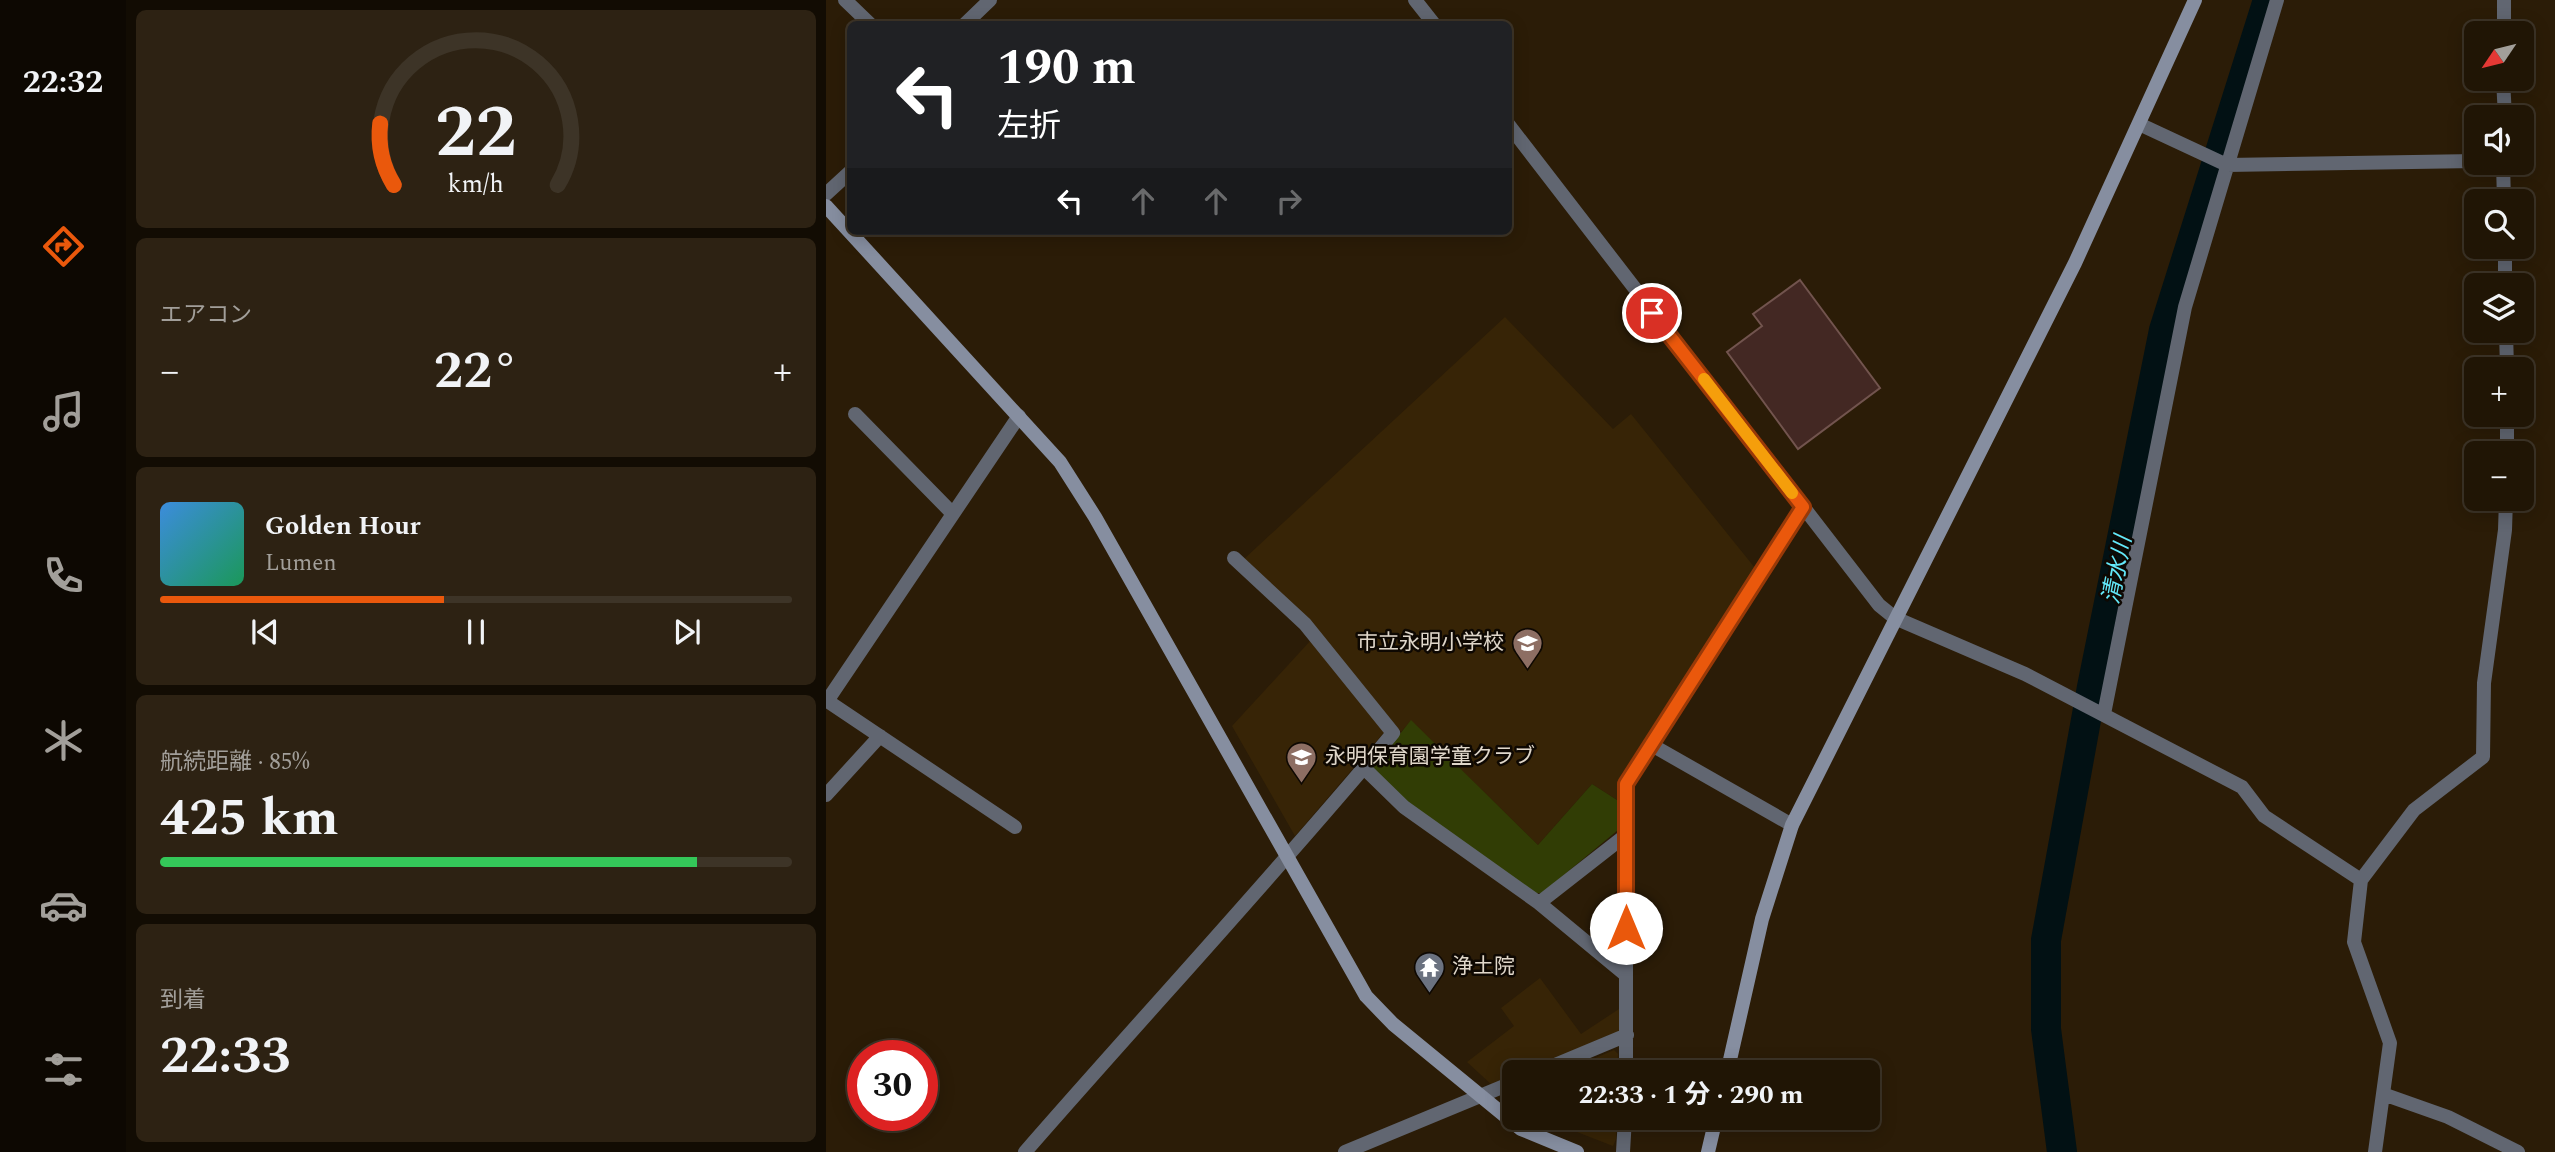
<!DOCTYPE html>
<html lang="ja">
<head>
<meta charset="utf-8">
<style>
	:root { --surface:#201505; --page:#2d2213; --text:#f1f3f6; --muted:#a29f9a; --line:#3d3427; --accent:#ea580c }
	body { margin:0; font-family:Spectral,"Noto Sans JP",serif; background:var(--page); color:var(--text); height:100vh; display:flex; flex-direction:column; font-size:26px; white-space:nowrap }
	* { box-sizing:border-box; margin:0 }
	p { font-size:23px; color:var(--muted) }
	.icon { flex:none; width:38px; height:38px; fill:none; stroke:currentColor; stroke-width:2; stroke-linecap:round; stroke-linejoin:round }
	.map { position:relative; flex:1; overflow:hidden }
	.drawer { display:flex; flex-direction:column; gap:10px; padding:10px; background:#120c03; width:700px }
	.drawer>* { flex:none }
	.hud { position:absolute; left:21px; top:21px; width:665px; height:214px; border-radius:10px; box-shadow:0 4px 18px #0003,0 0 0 2px var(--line); background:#202124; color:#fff; overflow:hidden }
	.needle { width:46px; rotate:235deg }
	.controls { position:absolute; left:1638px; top:21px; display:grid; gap:14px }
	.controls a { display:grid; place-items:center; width:70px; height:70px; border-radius:10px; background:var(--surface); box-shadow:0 4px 18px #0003,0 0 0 2px var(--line); font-size:35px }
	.speed { position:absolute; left:21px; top:1040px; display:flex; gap:14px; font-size:35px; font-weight:700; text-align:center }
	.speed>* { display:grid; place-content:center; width:91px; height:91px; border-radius:50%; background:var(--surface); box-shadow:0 4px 18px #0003,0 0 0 2px var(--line); line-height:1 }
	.speed .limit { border:10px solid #d22; background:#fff; color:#111 }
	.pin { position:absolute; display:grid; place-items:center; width:60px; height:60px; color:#fff; margin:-30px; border:4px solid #fff; border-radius:50%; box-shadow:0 2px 7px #0007 }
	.me { position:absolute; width:77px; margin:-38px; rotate:0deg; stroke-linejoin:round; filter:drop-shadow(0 0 5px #0008) }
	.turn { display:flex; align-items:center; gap:24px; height:147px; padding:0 35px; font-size:32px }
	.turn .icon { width:91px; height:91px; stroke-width:2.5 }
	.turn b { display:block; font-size:49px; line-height:60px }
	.lanes { display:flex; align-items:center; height:66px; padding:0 35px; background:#0003; justify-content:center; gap:35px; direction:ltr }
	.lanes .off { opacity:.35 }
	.big { font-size:52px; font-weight:700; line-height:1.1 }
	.drawer .tile { flex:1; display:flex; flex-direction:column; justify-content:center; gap:10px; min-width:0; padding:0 24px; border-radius:10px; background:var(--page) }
	.drawer .dial { align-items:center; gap:0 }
	.dial svg { height:182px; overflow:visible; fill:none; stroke:var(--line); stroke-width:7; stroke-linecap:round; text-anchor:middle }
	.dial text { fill:var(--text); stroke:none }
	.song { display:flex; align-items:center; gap:21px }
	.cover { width:84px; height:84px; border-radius:10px; background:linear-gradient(135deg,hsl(210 70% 55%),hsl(150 70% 35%)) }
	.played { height:7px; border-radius:4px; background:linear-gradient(90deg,var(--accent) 45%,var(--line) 45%) }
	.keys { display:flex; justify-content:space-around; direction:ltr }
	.heat { display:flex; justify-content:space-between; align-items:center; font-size:38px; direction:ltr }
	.charge { height:10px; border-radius:5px; background:linear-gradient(90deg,#34c759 85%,var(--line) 0) }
	.trip { position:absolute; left:676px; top:1060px; width:378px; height:70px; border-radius:10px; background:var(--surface); box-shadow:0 4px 18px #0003,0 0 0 2px var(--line); font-weight:700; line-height:70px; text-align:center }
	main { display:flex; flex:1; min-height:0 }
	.tab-bar { display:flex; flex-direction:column; width:126px; justify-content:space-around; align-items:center; background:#0d0802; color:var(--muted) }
	.tab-bar .icon { width:49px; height:49px }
	.tab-bar .selected { color:var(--accent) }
	.tab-bar b { font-size:32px; color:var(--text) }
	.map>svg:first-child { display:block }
	.built { fill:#372406 }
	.green { fill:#313d05 }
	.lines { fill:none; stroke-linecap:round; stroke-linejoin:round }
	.river { stroke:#021114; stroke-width:30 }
	.building { fill:#432823; stroke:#72544e; stroke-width:2 }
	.street { stroke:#616671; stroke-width:14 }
	.secondary { stroke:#868ea0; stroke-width:14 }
	.route-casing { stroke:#983908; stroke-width:18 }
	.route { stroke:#ea580c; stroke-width:12 }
	.slow { stroke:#f59e0b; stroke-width:12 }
	.labels { text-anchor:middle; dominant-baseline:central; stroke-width:5; stroke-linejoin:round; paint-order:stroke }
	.poi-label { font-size:21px; fill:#e0d7ca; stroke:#0e0802; text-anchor:start }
	.water-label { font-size:23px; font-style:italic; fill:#63e9fa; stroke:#0e0802 }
</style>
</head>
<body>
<main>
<nav class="tab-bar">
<b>22:32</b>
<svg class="icon selected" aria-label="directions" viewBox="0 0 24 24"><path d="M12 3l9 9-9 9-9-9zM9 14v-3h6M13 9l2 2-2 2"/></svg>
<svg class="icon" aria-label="music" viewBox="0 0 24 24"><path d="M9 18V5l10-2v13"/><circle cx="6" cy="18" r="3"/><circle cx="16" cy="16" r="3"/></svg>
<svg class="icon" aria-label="phone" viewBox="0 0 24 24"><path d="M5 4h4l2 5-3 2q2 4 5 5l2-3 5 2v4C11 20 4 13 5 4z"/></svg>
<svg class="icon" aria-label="climate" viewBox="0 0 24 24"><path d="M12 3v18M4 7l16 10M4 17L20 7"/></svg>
<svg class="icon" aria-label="car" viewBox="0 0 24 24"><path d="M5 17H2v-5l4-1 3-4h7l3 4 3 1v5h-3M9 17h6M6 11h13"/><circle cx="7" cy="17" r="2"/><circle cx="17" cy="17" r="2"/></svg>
<svg class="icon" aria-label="filters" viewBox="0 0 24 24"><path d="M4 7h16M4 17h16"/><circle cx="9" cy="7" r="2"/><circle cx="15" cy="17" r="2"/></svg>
</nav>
<section class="drawer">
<div class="tile dial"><svg viewBox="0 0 100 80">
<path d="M14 69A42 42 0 1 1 86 69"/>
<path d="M14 69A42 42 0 0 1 8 42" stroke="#ea580c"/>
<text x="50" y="56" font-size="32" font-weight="700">22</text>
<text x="50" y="72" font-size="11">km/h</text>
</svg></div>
<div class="tile"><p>エアコン</p>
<div class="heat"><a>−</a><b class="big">22°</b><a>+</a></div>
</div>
<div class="tile">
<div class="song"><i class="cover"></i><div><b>Golden Hour</b><p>Lumen</p></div></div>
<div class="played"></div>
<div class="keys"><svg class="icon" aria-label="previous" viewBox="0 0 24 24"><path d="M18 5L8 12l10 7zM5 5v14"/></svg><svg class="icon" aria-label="pause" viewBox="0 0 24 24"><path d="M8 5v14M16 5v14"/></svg><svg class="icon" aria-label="next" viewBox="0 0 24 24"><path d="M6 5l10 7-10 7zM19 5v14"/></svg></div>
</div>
<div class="tile"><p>航続距離 · 85%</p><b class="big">425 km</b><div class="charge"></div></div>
<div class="tile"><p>到着</p><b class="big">22:33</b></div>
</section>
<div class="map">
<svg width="1729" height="1152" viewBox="0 0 1729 1152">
	<rect width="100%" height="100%" fill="#2b1c07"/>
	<!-- built -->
	<path class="built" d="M679 317 787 429 805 414 929 568 796 774 791 800 766 784 712 845 585 721 575 732 484 621 417 560Z
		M485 640 559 731 469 836 406 726Z
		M714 978 755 1034 793 1009 794 1031 789 1036 700 1073H688V1078L667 1086 641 1062 688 1026 675 1008Z
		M788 1050 792 1054 791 1073H734Z
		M715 1118H791L790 1139 787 1146Z"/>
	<!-- green -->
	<path class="green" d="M585 720 712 845 766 784 791 800 792 830 716 893H710L584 806 546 769Z"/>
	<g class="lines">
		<!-- river -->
		<path class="river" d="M1236 1152 1220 1029V940L1266 687 1338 330 1442 0"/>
	</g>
	<!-- building -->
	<path class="building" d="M974 280 1054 388 972 449 901 352 936 326 927 314Z"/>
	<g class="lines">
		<!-- street -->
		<path class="street" d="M19 0 44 24
			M589 0 608 24
			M139 24 164 0
			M1678 33V0
			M1677 79 1679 117
			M682 124 1053 605 1069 618 1199 674 1416 787 1438 816 1535 880
			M1313 124 1401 165 1650 161
			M1677 163 1678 201
			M0 194 24 172
			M1679 247V285
			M1680 331 1681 369
			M29 414 127 514
			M1681 453V415
			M0 700 189 827
			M1 701 193 416
			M1278 714 1359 307 1451 0
			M824 744 966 825
			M538 768 578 807 713 903 800 975
			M0 795 54 736
			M713 903 800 835
			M710 1073 801 1035
			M800 1073V784L977 507
			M1557 1094 1622 1117 1692 1152
			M199 1152C321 1012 448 876 567 733L479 624 408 558
			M519 1152 688 1082
			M797 1152 799 1118
			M1549 1152 1564 1043 1528 942 1535 880 1588 810 1657 757 1658 683 1679 530 1680 499"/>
		<!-- secondary -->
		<path class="secondary" d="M0 206 234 462 269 517 540 996 567 1024 695 1129 751 1152
			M901 1073 936 919 966 825 1249 263 1369 0
			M882 1152 890 1118"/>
	</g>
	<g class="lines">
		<defs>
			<path id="route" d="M800 928V784L977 507 826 313"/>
		</defs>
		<!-- route casing -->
		<use href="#route" class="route-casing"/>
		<!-- route -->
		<use href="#route" class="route"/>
		<!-- slow -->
		<path class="slow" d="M878 379 966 493"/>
	</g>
	<!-- icons -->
	<defs>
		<symbol id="school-pin" viewBox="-11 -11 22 30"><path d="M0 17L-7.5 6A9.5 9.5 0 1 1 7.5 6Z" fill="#8d6e63" stroke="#0e0802"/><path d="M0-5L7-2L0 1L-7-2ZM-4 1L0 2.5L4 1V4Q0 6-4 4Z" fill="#fff"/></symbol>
		<symbol id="temple-pin" viewBox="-11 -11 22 30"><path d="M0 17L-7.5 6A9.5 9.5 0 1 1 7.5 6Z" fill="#6b7280" stroke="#0e0802"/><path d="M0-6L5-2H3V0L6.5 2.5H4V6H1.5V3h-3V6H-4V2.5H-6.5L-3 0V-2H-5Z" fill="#fff"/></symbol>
	</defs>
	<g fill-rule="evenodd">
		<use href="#school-pin" x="684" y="626" width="35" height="47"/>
		<use href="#school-pin" x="458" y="740" width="35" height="47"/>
		<use href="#temple-pin" x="586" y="950" width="35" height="47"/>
	</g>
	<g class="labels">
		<!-- poi labels -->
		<g class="poi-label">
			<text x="678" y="643" text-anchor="end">市立永明小学校</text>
			<text x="499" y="757">永明保育園学童クラブ</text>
			<text x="626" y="967">浄土院</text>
		</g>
		<!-- water labels -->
		<g class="water-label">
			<text transform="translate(1292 570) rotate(-79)">清水川</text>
		</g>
	</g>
</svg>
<div class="controls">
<a><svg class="needle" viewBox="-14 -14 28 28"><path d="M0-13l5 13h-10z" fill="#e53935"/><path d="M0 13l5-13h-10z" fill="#a29f9a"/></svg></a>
<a><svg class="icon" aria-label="sound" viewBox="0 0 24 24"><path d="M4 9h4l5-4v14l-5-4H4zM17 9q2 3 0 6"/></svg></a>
<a><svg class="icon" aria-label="search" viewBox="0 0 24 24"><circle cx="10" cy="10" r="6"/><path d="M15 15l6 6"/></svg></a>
<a><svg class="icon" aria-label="layers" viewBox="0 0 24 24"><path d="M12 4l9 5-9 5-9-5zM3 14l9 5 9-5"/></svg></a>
<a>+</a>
<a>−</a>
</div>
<div class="speed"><div class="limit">30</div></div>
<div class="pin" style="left:826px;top:313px;background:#d93025"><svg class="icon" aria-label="arrive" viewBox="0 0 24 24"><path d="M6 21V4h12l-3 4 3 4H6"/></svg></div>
<svg class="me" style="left:800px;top:928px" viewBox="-20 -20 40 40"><circle r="19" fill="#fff"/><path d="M0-13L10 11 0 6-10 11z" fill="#ea580c"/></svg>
<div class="trip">22:33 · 1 分 · 290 m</div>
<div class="hud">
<div class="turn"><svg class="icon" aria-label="left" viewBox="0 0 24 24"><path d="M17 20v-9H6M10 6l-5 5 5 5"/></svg><div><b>190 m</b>左折</div></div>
<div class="lanes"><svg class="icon" aria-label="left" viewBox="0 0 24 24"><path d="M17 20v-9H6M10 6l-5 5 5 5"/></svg><svg class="icon off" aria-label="ahead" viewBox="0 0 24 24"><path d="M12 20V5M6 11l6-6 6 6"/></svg><svg class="icon off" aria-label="ahead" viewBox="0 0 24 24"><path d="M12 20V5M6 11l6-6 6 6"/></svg><svg class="icon off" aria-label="right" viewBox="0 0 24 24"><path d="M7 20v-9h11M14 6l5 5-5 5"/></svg></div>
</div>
</div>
</main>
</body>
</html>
